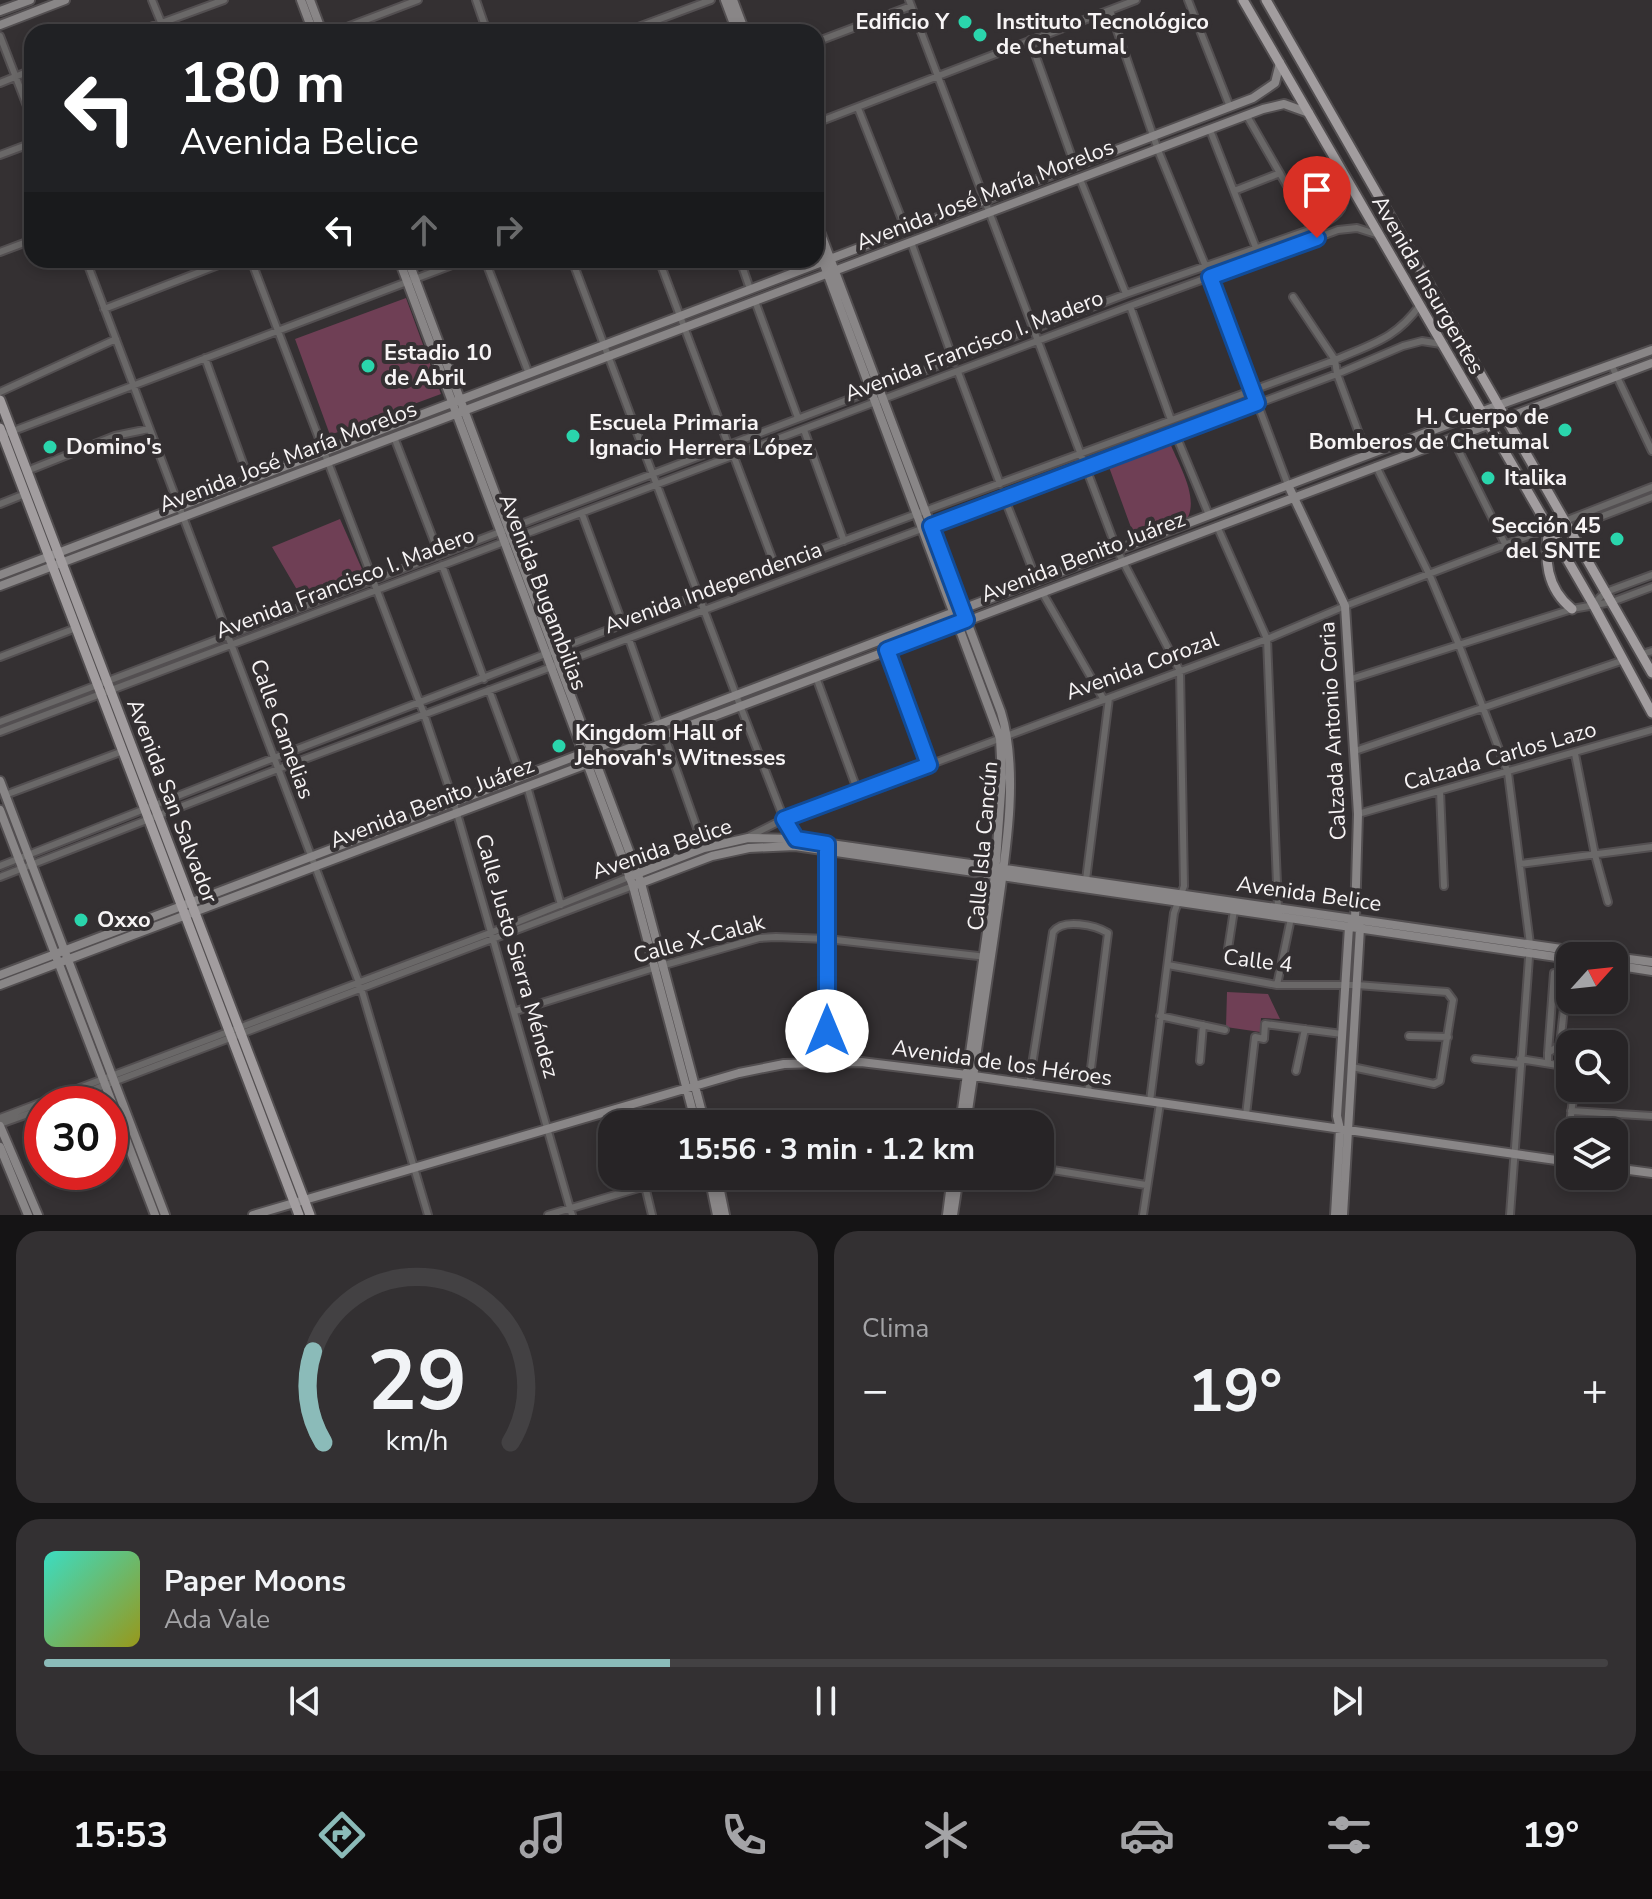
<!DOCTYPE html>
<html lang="es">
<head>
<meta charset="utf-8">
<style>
	:root { --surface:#272426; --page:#333032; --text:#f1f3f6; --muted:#a4a4a7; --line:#434143; --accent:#8bbbb9 }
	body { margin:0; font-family:"Nunito Sans",sans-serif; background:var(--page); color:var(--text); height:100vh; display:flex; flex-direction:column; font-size:30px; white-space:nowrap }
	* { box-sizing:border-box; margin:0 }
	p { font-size:26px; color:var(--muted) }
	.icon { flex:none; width:44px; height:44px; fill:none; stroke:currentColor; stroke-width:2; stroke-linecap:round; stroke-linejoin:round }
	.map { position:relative; height:1215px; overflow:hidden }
	.drawer { display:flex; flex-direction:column; gap:16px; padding:16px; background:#151415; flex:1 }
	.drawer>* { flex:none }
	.banner { position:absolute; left:24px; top:24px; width:800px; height:244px; border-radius:24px; box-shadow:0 4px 12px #0003,0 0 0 2px var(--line); background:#202124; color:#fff; overflow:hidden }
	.needle { width:52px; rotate:63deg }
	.tools { position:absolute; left:1556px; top:942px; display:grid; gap:16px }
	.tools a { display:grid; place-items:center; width:72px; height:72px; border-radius:16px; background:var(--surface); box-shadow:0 4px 12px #0003,0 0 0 2px var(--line); font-size:40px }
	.speed { position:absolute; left:24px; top:1086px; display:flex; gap:16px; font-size:40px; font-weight:700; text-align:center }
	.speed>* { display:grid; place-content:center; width:104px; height:104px; border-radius:50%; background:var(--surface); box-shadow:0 4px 12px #0003,0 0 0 2px var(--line); line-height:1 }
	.speed .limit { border:12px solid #d22; background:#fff; color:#111 }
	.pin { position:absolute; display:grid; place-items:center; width:68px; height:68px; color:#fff; margin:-82px -34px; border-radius:50% 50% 50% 0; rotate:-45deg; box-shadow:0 0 8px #0007 }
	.pin .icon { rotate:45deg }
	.me { position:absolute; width:88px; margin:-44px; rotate:0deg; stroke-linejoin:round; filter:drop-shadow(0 0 6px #0008) }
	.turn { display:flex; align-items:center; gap:28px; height:168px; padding:0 24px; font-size:36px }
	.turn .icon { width:104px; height:104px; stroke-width:2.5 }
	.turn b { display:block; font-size:56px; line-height:68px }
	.lanes { display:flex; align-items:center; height:76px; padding:0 24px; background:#0003; justify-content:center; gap:40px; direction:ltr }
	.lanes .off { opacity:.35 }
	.big { font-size:60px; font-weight:700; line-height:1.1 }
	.drawer .tile { flex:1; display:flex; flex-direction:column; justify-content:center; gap:12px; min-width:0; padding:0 28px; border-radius:24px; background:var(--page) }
	.drawer .dial { align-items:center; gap:0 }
	.dial svg { height:208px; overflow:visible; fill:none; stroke:var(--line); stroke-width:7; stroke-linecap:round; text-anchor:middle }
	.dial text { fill:var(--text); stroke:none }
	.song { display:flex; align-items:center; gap:24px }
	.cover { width:96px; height:96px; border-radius:12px; background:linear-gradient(135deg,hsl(170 70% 55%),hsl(60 70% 35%)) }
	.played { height:8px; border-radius:4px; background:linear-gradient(90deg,var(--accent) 40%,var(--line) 40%) }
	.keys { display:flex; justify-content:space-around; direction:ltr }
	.heat { display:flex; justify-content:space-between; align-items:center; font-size:44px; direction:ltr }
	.drawer .tiles { flex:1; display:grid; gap:16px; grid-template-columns:1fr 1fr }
	.tile:last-child { grid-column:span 2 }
	.trip { position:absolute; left:598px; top:1110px; width:456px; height:80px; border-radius:24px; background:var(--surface); box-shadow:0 4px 12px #0003,0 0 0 2px var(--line); font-weight:700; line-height:80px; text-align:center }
	.menu { display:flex; height:128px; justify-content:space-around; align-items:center; background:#100e0f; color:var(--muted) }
	.menu .icon { width:56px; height:56px }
	.menu .on { color:var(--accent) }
	.menu b { font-size:36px; color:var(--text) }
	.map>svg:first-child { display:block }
	.green { fill:#6f3f55 }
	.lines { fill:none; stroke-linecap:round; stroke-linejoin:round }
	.street-casing { stroke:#534f51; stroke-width:10 }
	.secondary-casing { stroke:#534f51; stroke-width:12 }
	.primary-casing { stroke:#534f51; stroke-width:13 }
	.street { stroke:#6a6868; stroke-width:6 }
	.secondary { stroke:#898687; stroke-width:8 }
	.primary { stroke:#a29d9f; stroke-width:9 }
	.route-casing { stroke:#114b97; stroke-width:20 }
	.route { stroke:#1a73e8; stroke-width:14 }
	.poi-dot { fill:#2ad5ac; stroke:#343032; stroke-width:3 }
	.labels { text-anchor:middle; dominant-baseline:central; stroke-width:8; stroke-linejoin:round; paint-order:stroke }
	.poi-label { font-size:22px; font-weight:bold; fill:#f7f4f5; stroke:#343032; text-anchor:start }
	.street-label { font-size:22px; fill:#f7f4f5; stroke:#343032 }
</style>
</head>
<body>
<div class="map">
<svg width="1652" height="1215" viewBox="0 0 1652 1215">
	<rect width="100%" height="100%" fill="#343032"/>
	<!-- green -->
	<path class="green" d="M406 298 441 394 330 435 295 339Z
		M1170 443C1179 466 1207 509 1178 528 1167 536 1150 539 1137 544L1109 467Z
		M340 519 365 576 303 600 272 547Z
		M1227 992 1268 994 1280 1019 1261 1018 1260 1032 1226 1027Z"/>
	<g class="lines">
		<defs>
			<path id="street" d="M152 0 165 32
				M476 0 487 32
				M909 0 1117 550 1180 671 1184 886 1174 913 1150 1101
				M1188 0 1230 107
				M1110 10 1158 150 1210 277 1288 485
				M137 32 224 0
				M334 32 418 0
				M625 32 711 0
				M0 36 32 119
				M1030 40 1075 166
				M816 42 911 6
				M0 83 32 70
				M858 108 906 230
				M1247 116 1317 238
				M816 123 1136 0
				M1210 130 1256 248
				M0 155 32 143
				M1080 179 1126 294
				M1234 191 1280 173
				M911 242 954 362
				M0 252 32 240
				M86 260 361 988 428 1215
				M251 260 424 714 454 803 572 1215
				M485 260 529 374
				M572 260 736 695 784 819 796 839
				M659 260 728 444
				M740 260 750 289
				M1293 297 1335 360 1337 374 1367 455
				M755 301 798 418
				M1130 306 1171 420
				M104 309 231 260
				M205 358 249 480
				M1611 364 1652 451
				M958 372 1000 484
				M0 392 116 339
				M804 430 844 541
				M1175 433 1209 515
				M0 436 465 260
				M394 437 439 554
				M1452 437 1506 546
				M734 457 775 566
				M1376 466 1430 576 1459 645 1508 773 1530 944 1510 1215
				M27 471 115 436 149 429
				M1004 497 1037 581
				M0 504 25 494
				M582 514 623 625
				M1565 521 1652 487
				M1217 526 1267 639 1278 908
				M1569 529 1652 497
				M442 565 484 679
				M1042 592 1104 700
				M1593 604 1606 592 1652 575
				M629 639 659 725
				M887 650 929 765
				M1642 654 1652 651
				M0 657 76 628
				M816 677 858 792
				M1351 679 1572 609 1612 602 1652 587
				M489 690 521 777
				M0 722 1126 294 1312 229C1339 216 1343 214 1348 184
				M0 732 1130 306 1338 230 1357 228 1379 235
				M664 734 704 848
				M1355 751 1624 660
				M1575 754 1595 855 1608 902
				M527 786 561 905
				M1440 791 1444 886
				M5 795 123 751
				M1358 814 1652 730
				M750 836 784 819 1267 639 1345 606 1549 528
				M827 848V1062
				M1520 864 1652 847
				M0 866 274 758 775 566 1335 360C1371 344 1396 339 1420 305
				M0 877 278 769 1337 374 1403 346 1422 341 1441 344
				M1086 880 1109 698
				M1228 949 1234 910
				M1168 965 1277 985H1357L1447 992 1453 1000 1440 1081 1434 1084 1352 1067
				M1277 985 1291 918
				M516 1011 654 968 759 938 776 937 827 939 987 957
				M1160 1016 1225 1030
				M1409 1036 1448 1037
				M1475 1059 1520 1064
				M1520 1059 1570 1067
				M1200 1061 1203 1025
				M1548 1063V1053L1554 973 1568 972 1560 1045 1548 1053
				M1296 1071 1305 1029
				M1029 1084 1053 932C1063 918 1095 925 1108 933L1088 1092
				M55 1104 633 886
				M1571 1111 1652 1116
				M1246 1115 1255 1037 1264 1039 1265 1024 1342 1034
				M0 1118 490 933 629 877
				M0 1124 42 1109
				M1566 1162 1574 1088
				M1040 1168 1146 1185
				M645 1186 652 1215
				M548 1215 679 1176
				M1143 1215 1160 1103"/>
			<path id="secondary" d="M301 0 313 32
				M310 0 322 32
				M725 0 737 32
				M733 0 745 32
				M0 11 30 0
				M0 25 65 0
				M816 221 1001 712C1021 777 1003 869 994 936 985 999 975 1061 966 1124
				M816 243 1000 738 1002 778 995 875 960 1124
				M399 260 633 886 696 1124
				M408 260 641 883 705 1124
				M1288 485 1345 606 1358 814 1355 919 1349 927 1337 1116 1340 1129 1335 1215
				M0 575 1253 98 1275 83 1280 63
				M0 586 1263 109 1284 104 1309 113
				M0 781 165 1215
				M0 810 155 1215
				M629 877 704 848 748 838 796 839 1610 956
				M633 886 712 856 749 848 795 846 1570 959
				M1614 957 1652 962
				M1614 965 1652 971
				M0 975 1499 405 1652 350
				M0 985 1652 363
				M0 1126 38 1215
				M0 1147 28 1215
				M1614 1168 1652 1173
				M709 1176 717 1215
				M717 1176 725 1215
				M253 1215 739 1073 784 1064 861 1062 967 1075 1570 1162
				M947 1215 952 1176
				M953 1215 959 1176
				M1343 1215 1360 928 1358 925"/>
			<path id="primary" d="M1243 0 1593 604 1652 713
				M1266 0 1652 673
				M0 400 310 1215
				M0 428 299 1215
				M1549 528C1544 559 1546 588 1572 609"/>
		</defs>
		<!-- street casing -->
		<use href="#street" class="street-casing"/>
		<!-- secondary casing -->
		<use href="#secondary" class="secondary-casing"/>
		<!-- primary casing -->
		<use href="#primary" class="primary-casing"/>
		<!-- street -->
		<use href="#street" class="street"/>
		<!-- secondary -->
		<use href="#secondary" class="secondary"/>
		<!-- primary -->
		<use href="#primary" class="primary"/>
	</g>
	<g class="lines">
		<defs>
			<path id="route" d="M827 1031V844L796 839 784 819 929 765 887 650 966 620 931 526 1257 403 1210 277 1317 238"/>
		</defs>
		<!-- route casing -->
		<use href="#route" class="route-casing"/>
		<!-- route -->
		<use href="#route" class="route"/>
	</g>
	<!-- markers -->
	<g class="poi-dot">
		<circle cx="965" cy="22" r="8"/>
		<circle cx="980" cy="35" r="8"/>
		<circle cx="368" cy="366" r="8"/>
		<circle cx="1565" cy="430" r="8"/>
		<circle cx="573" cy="436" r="8"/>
		<circle cx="50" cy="447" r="8"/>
		<circle cx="1488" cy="478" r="8"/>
		<circle cx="1617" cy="539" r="8"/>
		<circle cx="559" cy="746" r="8"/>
		<circle cx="81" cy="920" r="8"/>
	</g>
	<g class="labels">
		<!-- poi labels -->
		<g class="poi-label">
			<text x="949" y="22" text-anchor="end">Edificio Y</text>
			<text x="996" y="22">Instituto Tecnológico<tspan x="996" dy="25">de Chetumal</tspan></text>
			<text x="384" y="353">Estadio 10<tspan x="384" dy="25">de Abril</tspan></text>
			<text x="1549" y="417" text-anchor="end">H. Cuerpo de<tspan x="1549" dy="25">Bomberos de Chetumal</tspan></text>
			<text x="589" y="423">Escuela Primaria<tspan x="589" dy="25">Ignacio Herrera López</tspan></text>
			<text x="66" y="447">Domino's</text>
			<text x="1504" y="478">Italika</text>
			<text x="1601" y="526" text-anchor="end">Sección 45<tspan x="1601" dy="25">del SNTE</tspan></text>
			<text x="575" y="733">Kingdom Hall of<tspan x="575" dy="25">Jehovah's Witnesses</tspan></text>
			<text x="97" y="920">Oxxo</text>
		</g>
		<!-- street labels -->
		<g class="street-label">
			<text transform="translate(985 195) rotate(-21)">Avenida José María Morelos</text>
			<text transform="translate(1428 285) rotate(60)">Avenida Insurgentes</text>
			<text transform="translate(974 346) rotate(-21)">Avenida Francisco I. Madero</text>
			<text transform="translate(288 457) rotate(-21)">Avenida José María Morelos</text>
			<text transform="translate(1083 557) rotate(-21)">Avenida Benito Juárez</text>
			<text transform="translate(345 583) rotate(-21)">Avenida Francisco I. Madero</text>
			<text transform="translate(713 588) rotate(-20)">Avenida Independencia</text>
			<text transform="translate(543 592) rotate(69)">Avenida Bugambilias</text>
			<text transform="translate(1142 666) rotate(-20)">Avenida Corozal</text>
			<text transform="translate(282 729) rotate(70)">Calle Camelias</text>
			<text transform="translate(1333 731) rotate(-93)">Calzada Antonio Coria</text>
			<text transform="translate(1500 756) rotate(-16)">Calzada Carlos Lazo</text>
			<text transform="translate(172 801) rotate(69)">Avenida San Salvador</text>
			<text transform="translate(432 803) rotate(-21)">Avenida Benito Juárez</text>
			<text transform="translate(983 846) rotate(-85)">Calle Isla Cancún</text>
			<text transform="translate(662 849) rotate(-19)">Avenida Belice</text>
			<text transform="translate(1309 894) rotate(8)">Avenida Belice</text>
			<text transform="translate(699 939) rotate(-15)">Calle X-Calak</text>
			<text transform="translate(517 956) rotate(74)">Calle Justo Sierra Méndez</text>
			<text transform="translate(1258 961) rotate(7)">Calle 4</text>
			<text transform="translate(1002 1063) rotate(8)">Avenida de los Héroes</text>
		</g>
	</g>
</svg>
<div class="tools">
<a><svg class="needle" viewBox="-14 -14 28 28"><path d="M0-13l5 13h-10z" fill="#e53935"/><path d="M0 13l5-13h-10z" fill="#a4a4a7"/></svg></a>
<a><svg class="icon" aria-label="search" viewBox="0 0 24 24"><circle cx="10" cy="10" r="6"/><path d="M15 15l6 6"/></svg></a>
<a><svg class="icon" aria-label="layers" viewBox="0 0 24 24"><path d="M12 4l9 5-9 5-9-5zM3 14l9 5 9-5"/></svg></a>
</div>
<div class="speed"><div class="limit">30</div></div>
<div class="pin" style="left:1317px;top:238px;background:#d93025"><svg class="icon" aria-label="arrive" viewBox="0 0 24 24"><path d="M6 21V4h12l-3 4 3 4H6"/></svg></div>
<svg class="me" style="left:827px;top:1031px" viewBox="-20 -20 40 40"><circle r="19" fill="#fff"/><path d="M0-13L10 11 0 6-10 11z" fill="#1a73e8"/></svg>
<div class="trip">15:56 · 3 min · 1.2 km</div>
<div class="banner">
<div class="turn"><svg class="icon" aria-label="left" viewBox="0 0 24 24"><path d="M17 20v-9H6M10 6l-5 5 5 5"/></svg><div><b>180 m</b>Avenida Belice</div></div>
<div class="lanes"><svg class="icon" aria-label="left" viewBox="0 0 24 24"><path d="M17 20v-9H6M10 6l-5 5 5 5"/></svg><svg class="icon off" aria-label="ahead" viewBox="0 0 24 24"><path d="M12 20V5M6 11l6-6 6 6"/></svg><svg class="icon off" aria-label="right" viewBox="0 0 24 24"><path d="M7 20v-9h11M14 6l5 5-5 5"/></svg></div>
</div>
</div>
<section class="drawer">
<div class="tiles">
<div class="tile dial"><svg viewBox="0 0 100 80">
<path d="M14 69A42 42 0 1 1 86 69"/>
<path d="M14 69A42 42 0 0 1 10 34" stroke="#8bbbb9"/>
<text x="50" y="56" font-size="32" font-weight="700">29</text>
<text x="50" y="72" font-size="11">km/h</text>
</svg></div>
<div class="tile"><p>Clima</p>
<div class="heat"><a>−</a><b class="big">19°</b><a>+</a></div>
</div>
<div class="tile">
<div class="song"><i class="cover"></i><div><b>Paper Moons</b><p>Ada Vale</p></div></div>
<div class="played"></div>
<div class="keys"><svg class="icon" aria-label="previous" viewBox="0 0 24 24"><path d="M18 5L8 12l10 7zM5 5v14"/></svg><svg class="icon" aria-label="pause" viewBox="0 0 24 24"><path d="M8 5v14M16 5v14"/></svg><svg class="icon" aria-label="next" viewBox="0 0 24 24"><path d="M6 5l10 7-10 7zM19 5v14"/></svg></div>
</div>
</div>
</section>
<nav class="menu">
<b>15:53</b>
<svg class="icon on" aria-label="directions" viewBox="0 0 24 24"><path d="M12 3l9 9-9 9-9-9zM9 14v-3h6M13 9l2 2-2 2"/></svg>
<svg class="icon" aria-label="music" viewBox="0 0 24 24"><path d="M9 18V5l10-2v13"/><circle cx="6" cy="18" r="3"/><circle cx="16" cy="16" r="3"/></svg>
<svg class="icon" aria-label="phone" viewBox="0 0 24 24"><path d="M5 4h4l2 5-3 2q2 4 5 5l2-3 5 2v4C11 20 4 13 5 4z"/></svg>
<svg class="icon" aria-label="climate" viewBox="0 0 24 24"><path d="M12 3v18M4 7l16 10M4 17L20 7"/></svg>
<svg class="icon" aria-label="car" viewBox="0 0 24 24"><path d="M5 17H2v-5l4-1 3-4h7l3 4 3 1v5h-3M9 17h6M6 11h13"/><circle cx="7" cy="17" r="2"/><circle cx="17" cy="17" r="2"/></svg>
<svg class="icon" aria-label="filters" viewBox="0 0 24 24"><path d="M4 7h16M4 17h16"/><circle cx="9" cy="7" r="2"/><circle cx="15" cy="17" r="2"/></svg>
<b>19°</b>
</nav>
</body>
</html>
